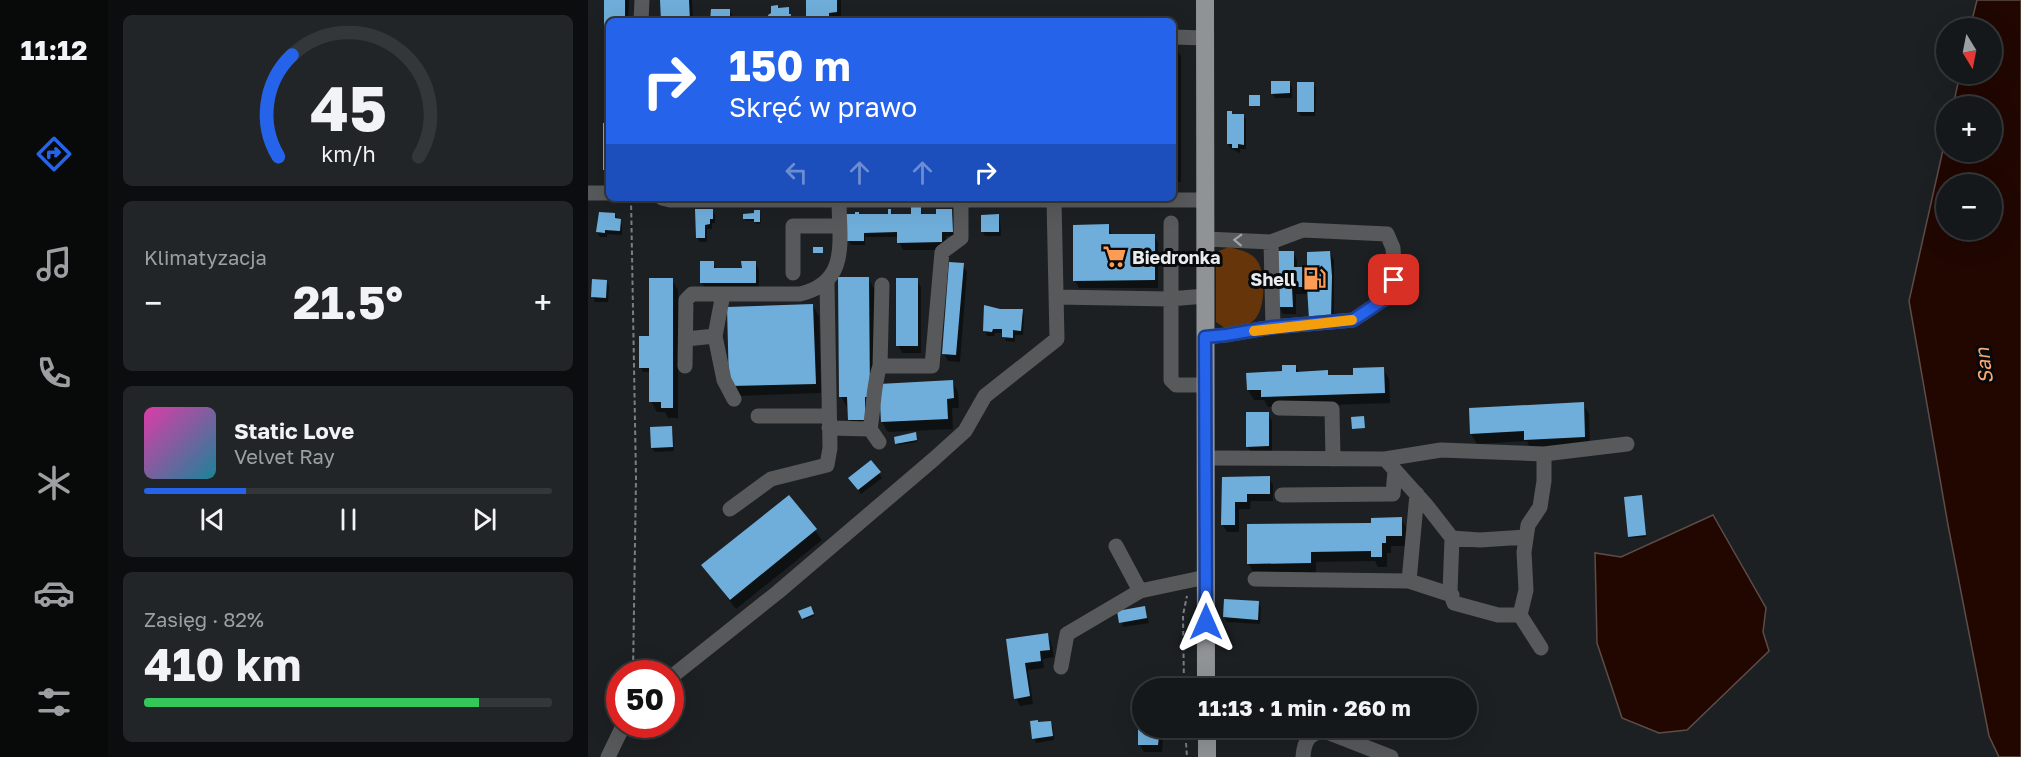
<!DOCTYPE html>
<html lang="pl">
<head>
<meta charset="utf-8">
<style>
	:root { --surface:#15181a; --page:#222527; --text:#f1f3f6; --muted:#9da0a2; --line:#343739; --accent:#2563eb }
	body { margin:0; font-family:"Golos Text",sans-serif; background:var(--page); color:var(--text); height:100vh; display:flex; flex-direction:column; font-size:22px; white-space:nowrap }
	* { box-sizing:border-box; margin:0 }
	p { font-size:20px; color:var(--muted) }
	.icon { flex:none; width:33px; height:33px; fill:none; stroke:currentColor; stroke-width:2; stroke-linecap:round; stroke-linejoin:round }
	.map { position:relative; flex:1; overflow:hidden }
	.side { display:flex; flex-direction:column; gap:15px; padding:15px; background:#0c0d0e; width:480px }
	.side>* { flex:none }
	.guide { position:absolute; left:18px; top:18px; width:570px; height:183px; border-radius:9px; box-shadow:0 6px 24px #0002,0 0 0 2px var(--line); background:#2563eb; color:#fff; overflow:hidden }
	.needle { width:39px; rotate:170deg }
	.tools { position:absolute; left:1348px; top:18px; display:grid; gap:12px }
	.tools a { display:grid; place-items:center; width:66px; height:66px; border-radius:50%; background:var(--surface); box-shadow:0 6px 24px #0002,0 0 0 2px var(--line); font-size:30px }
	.speed { position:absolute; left:18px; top:660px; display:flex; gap:12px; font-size:30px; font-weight:700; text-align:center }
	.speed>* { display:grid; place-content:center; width:78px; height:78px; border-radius:50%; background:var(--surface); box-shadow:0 6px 24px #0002,0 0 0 2px var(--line); line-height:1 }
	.speed .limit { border:9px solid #d22; background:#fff; color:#111 }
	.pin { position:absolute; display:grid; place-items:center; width:51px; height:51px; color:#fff; margin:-26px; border-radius:12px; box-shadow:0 3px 9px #0006 }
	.me { position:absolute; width:66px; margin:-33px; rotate:0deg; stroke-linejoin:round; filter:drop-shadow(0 0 4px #0008) }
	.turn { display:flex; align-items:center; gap:21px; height:126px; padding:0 24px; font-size:27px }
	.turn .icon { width:78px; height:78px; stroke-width:2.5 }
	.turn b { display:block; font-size:42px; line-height:51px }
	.lanes { display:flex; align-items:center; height:57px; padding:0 24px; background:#0003; justify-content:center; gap:30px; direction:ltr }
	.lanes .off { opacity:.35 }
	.big { font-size:45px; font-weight:700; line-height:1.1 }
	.side .tile { flex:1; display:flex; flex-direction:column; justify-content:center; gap:9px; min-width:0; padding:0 21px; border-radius:9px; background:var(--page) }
	.side .dial { align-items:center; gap:0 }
	.dial svg { height:156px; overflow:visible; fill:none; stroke:var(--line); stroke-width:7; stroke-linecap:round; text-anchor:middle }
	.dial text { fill:var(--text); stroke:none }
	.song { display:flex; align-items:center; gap:18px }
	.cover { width:72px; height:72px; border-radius:9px; background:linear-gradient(135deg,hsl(320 70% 55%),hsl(190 70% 35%)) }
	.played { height:6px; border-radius:3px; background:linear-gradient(90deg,var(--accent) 25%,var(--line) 25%) }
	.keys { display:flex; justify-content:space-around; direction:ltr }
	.heat { display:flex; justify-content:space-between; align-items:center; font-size:33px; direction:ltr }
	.charge { height:9px; border-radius:4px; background:linear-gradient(90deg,#34c759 82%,var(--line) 0) }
	.trip { position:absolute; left:544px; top:678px; width:345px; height:60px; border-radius:30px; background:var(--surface); box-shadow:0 6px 24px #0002,0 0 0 2px var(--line); font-weight:700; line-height:60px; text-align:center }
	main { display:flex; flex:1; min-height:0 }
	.tabs { display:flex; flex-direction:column; width:108px; justify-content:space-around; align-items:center; background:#080a0a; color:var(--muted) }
	.tabs .icon { width:42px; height:42px }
	.tabs .current { color:var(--accent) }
	.tabs b { font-size:27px; color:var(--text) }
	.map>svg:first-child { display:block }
	.green { fill:#66350a }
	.water { fill:#210700; stroke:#5d4c47; stroke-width:1.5; fill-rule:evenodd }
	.shadow { fill:#0007 }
	.building { fill:#6faeda }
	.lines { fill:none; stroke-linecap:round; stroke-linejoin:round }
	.path { stroke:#7c7f82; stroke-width:2; stroke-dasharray:4.5 3; stroke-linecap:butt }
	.minor { stroke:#57595b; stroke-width:15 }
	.major { stroke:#8f9396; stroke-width:18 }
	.oneway { stroke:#a0a2a4 }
	.route-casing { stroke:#184099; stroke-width:15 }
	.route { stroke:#2563eb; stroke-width:10 }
	.slow { stroke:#f59e0b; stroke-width:10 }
	.labels { text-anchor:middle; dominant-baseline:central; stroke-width:6; stroke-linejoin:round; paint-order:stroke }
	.poi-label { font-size:18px; font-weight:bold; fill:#e9ecee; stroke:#08090a; text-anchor:start }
	.water-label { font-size:20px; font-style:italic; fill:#fba970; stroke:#08090a }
</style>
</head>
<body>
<main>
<nav class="tabs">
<b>11:12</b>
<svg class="icon current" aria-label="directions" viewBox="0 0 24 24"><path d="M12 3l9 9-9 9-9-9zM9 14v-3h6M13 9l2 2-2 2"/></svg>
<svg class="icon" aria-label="music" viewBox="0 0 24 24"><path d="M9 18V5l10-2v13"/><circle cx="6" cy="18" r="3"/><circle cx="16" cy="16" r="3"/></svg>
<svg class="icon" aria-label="phone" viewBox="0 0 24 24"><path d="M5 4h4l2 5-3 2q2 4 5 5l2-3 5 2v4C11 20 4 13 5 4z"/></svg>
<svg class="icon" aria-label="climate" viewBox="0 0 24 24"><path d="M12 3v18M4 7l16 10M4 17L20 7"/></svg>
<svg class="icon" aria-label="car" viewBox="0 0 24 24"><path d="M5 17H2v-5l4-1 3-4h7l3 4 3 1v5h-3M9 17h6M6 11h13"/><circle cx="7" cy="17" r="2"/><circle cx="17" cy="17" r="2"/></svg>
<svg class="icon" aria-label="filters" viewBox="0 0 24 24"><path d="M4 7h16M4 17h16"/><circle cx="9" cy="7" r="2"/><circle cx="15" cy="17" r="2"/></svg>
</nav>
<section class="side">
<div class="tile dial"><svg viewBox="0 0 100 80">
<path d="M14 69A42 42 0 1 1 86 69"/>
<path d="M14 69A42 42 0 0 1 21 17" stroke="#2563eb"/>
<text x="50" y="56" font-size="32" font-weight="700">45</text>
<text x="50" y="72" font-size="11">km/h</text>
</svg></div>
<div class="tile"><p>Klimatyzacja</p>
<div class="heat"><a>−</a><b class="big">21.5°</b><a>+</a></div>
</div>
<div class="tile">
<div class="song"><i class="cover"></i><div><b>Static Love</b><p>Velvet Ray</p></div></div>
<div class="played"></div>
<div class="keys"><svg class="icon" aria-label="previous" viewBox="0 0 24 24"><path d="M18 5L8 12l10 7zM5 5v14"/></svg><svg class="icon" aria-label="pause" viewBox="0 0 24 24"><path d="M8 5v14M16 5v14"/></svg><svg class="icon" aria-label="next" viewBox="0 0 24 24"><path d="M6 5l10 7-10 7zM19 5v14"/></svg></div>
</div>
<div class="tile"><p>Zasięg · 82%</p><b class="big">410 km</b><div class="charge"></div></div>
</section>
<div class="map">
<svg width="1433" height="757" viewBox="0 0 1433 757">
	<rect width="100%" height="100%" fill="#1c2023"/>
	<!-- green -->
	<path class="green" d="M641 247C651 250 660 251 667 258 679 270 678 311 665 321 657 328 647 327 637 328L628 322V252Z"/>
	<!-- water -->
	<path class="water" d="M1389 0H1433V757H1411L1401 736 1360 525 1321 301 1359 132V152H1404V106H1365L1372 74H1404V28H1382ZM1359 184H1404V230H1359Z
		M1125 515 1178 608 1175 632 1181 651 1099 730 1071 733 1034 718 1009 643 1007 553 1033 557Z"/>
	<!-- shadow -->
	<path class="shadow" d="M18 0H41L40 21H21V39L17 33Z
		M74 0H104L105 21H74Z
		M220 0H253V20L220 21Z
		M141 10 144 15 143 21H124Z
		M585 46 593 56V182H585Z
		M701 83 704 87V98H687L684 93Z
		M725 84 728 88 727 116H713L710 112Z
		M640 112H644L645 115H655L658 120V149H652V153L643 149 640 144Z
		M21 124V177H20L16 170Z
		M332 209 336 215H350L364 210 366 215V236H358V250H315L311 242V237H277V245H263L260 240 271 216 301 215 303 211 305 215H325Z
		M124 210 127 215V223H124V229H119V242H112L109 238Z
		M172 211 173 223 168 224 167 221H158L157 219Z
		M27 214 34 225V235L19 234V237H12L9 232Z
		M410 216 412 220 413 236H397L395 232Z
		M520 226 524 235H566L570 243V288H491L487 281Z
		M705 252 709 260V269H720L742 253 746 260V326L721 294H708V314H695L691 307Z
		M167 262 171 270V290H118L114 283 125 263 129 270H155Z
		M375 265 379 272 372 362 360 361 356 354Z
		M280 278 286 289 287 406 277 407V422H262L261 407H259L253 397Z
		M84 280 90 290V418H80L77 412H69L63 401V372H55L52 367Z
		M329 280 333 287V353H314L310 345Z
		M18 281 21 286 20 302H7L5 297Z
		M225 306 231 316 233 393 149 396 143 386Z
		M412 310H434L436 315 435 335H427V342L418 341 416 333H407L406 336H399L397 331Z
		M707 366 711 373 739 372 742 377 767 376 795 369 801 379 802 403 680 407 676 400H666L660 390Z
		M364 382 370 392 371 408H364L365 429 300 432 294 422 292 385Z
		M995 404 1001 414 1002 447 943 450 939 441 889 444 883 434Z
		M680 414 684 421V454H664L659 446Z
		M83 427 85 432 86 451 67 452 64 448Z
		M328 434 329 442 310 445 309 443Z
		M283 462 294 478 273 494 265 483Z
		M635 478H681L685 485V501H663L662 509H651V532H639L635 525Z
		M201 497 234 540 148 609 115 566Z
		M1054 497 1058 537 1042 538 1041 536Z
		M813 519 819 529V546H803V553H799V567H790L787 561 728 562V573H666L660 563 784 524Z
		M670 603 673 607 672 624 639 622 636 617Z
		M222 608 226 616 216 620 212 612Z
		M556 608 561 623 535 627 531 612Z
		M459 635 463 642 466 657 455 659 456 668 440 670 445 704 432 706 428 698 419 641Z
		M555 707V728H576L574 752H556L552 745Z
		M462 722 465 727 466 740 448 743 446 738Z"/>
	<!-- building -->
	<path class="building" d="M16 0H37V21H21V34H16Z
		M72 0H101L102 21H73Z
		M218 0H249V12L241 13V21H218Z
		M190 5V8L201 7V14H203L202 21H183L181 19 180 15 183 13V6Z
		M123 9H142V16H139V21H122Z
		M585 45H588V173H585Z
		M16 56H21V101H17Z
		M683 81H702V93L683 94Z
		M709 82H726V112H709Z
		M661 95H672V106H661Z
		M639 111H644V114H656V145L650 144V148H644V144H639Z
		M15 123H21V170H15Z
		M323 207H333V214H348V209H364L365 232H354V242L309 243V232L276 233V241H258V214H267V212H271V214H300V209H303V214H323Z
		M107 209H125V219H122V224L117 225V238H108Z
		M166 210H172V222H166V219H155V214L166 213Z
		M11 212 27 213V218L33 219 32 231 17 230V233L8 232Z
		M411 214V232H393V215Z
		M521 224V234H567V280L485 281V225Z
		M225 247H235V253H225Z
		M689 251H706V267H719V252L742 251 744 276 743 319H721L719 287H704L705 307H689Z
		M112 261H126V268H154L153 261H168V283H112Z
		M361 262 376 263 368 355 354 354Z
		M250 277H281L282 397H277V420H260L259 397H251Z
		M61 278H85V408H73V402H61V368H51V336H61Z
		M308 278H330V346H308Z
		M4 279 19 280 18 298 3 297Z
		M225 304 228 384 141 386 139 307Z
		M396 305 412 309H435L433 331 425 330V338L414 337V329H405L404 332 395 331Z
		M694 365H708V372L740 370V375H765V368L796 367 797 393 673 397V390H659L658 373 694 371Z
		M365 380 366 398 359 399 360 419 293 422 291 384Z
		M996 402 997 437 936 440V431L882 434 881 408Z
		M658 412H681V446L658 447Z
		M776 416 777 428 764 429 763 417Z
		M84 426 85 447 63 448 62 427Z
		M328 432 329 440 307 444 306 437Z
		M283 460 293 472 270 490 260 478Z
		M682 476V494H659V502H647V525H633L634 477Z
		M201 495 229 529 142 600 113 565Z
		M1054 495 1058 535 1040 537 1036 497Z
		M814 517V536H798V543H794V557H783V551L723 552V563L659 564V524L783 523V518Z
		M636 599 671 601 670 620 635 617Z
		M223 606 226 614 214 619 210 611Z
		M557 606 559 618 531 623 529 611Z
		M460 633 462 650 452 651 453 661 437 663 442 696 426 699 418 639Z
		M550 705H555V728H572L570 745H550Z
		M450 720V722L463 721 465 736 444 739 442 721Z"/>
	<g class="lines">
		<!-- path -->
		<path class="path" d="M43 198 48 478 45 674
			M596 688 595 615 599 596
			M597 728 599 757"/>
		<!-- minor -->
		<path class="minor" d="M53 21 54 0
			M585 37 617 38
			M0 193H21
			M74 198 82 200H618
			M583 223V380L588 385H618
			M683 242 685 327
			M205 273V226H251
			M294 285 292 366H344L354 252 373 238V200
			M468 297 582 299 617 296
			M127 336 136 380 146 399
			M617 337 637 335 685 327 765 320 801 296 806 280V264L805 248 799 234 715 230 683 242 618 239
			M98 339 127 336 135 294
			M97 366 98 300 104 294H212C262 282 251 241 251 200
			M691 408 744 409 745 459
			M170 416H240
			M241 428 282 429 291 442
			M282 429C286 408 285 385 292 366
			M956 454 1039 444
			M618 458 797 459 839 506 864 538 862 592 866 603 910 615H932L938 590 936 552 940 525 952 507 956 481V454L853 450 797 459
			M694 495 805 494 807 471
			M142 509 183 479 239 465 242 448 239 282
			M864 538 892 540 938 537
			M528 546 552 591
			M667 579 821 581 864 595
			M821 581 829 494
			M932 615 953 648
			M473 667 479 634 552 591 618 577
			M82 678 190 592 346 459 377 431 397 396 469 339 466 200
			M20 757 36 724
			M715 757C716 741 721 731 739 732L803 757"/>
		<!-- major -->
		<path class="major" d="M617 0 618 688
			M619 728V757"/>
	</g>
	<!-- one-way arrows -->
	<defs><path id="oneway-chevron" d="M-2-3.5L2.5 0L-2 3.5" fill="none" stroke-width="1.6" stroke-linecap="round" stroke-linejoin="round" transform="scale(1.5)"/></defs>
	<use class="oneway" href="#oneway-chevron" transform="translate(650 240) rotate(-178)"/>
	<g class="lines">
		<defs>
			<path id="route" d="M618 622 617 337 638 335 685 327 765 320 801 296 806 280"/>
		</defs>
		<!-- route casing -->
		<use href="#route" class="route-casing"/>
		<!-- route -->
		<use href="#route" class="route"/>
		<!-- slow -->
		<path class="slow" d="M666 331 764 320"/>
	</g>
	<!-- icons -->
	<defs>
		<symbol id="supermarket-bare" viewBox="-9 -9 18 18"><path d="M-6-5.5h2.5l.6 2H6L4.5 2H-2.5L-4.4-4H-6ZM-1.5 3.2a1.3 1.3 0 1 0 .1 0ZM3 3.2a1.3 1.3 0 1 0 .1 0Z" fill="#fd9d55" stroke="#08090a" stroke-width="2.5" paint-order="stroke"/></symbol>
		<symbol id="fuel-bare" viewBox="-9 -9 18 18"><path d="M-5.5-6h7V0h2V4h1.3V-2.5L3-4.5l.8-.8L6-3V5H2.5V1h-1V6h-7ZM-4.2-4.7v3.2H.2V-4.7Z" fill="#fd9d55" stroke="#08090a" stroke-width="2.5" paint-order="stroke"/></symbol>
	</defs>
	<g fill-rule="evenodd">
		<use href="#supermarket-bare" x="510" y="240" width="33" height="33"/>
		<use href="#fuel-bare" x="710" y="262" width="33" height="33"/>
	</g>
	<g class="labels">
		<!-- poi labels -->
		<g class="poi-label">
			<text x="544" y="257">Biedronka</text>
			<text x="708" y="279" text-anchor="end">Shell</text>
		</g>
		<!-- water labels -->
		<g class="water-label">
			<text transform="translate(1395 366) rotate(-97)">San</text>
		</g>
	</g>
</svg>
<div class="tools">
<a><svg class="needle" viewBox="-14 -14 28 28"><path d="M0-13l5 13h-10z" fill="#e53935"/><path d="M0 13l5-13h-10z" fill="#9da0a2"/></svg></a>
<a>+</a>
<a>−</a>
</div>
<div class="speed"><div class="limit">50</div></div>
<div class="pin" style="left:806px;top:280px;background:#d93025"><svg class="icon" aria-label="arrive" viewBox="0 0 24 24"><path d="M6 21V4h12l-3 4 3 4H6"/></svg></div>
<svg class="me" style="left:618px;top:622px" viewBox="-20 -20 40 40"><path d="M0-17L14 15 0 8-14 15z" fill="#2563eb" stroke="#fff" stroke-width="4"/></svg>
<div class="trip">11:13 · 1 min · 260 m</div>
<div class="guide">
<div class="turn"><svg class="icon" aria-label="right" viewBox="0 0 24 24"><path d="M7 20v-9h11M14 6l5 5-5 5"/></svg><div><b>150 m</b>Skręć w prawo</div></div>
<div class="lanes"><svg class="icon off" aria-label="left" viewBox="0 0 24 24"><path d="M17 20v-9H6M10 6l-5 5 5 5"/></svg><svg class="icon off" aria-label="ahead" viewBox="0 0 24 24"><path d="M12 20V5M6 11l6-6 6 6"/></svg><svg class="icon off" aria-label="ahead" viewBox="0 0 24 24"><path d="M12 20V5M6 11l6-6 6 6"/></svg><svg class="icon" aria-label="right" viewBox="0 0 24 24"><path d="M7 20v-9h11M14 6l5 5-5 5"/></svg></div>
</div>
</div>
</main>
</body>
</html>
